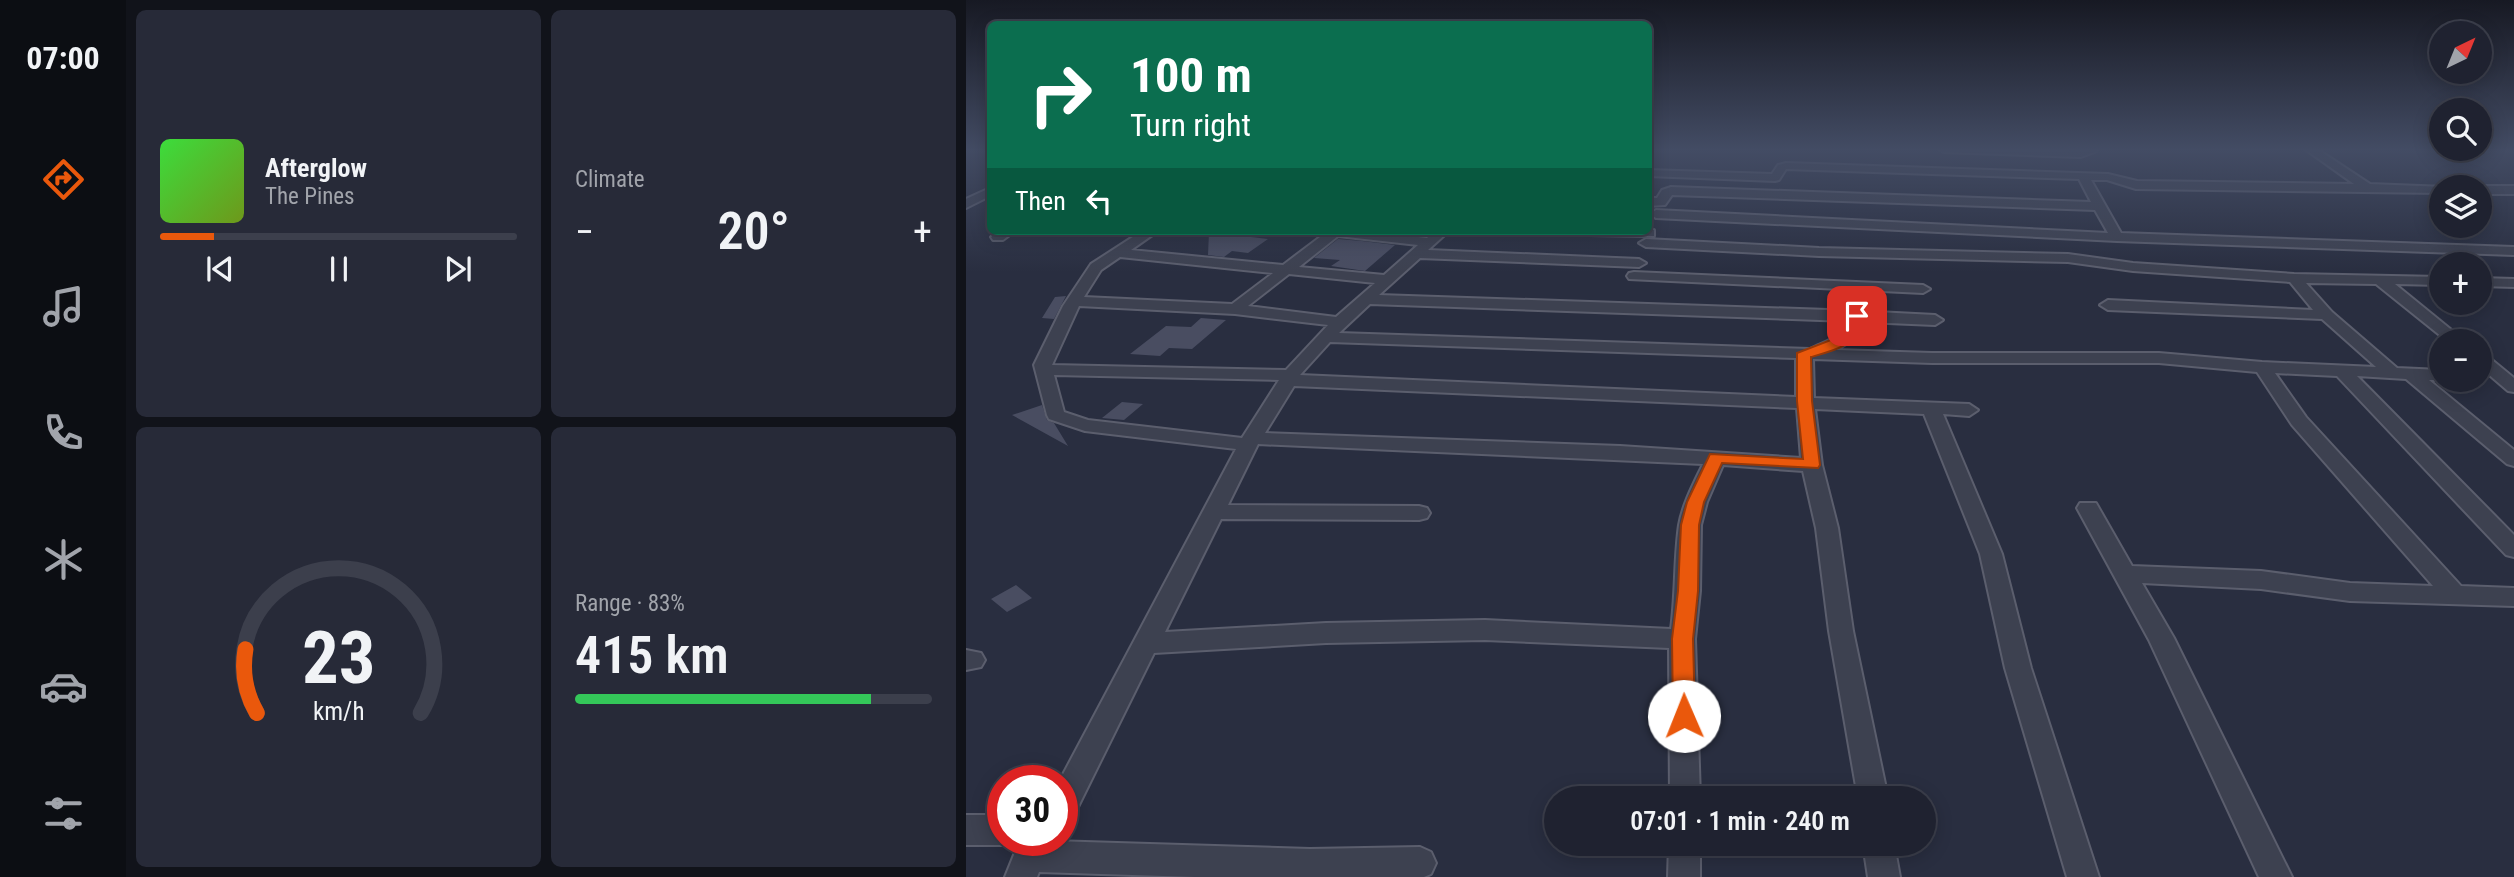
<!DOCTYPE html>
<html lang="en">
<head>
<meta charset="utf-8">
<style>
	:root { --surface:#1f2230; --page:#272a38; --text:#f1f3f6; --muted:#a1a4ab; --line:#3c3f4c; --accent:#ea580c }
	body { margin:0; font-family:"Roboto Condensed",sans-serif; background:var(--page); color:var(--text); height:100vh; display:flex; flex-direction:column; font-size:26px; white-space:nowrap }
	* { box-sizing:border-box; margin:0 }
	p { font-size:23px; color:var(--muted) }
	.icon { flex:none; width:38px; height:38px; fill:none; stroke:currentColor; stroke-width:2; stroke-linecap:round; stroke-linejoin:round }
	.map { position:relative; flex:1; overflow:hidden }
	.panel { display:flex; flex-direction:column; gap:10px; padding:10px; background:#11131a; width:840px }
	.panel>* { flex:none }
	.banner { position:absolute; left:21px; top:21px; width:665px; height:214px; border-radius:10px; box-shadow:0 4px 18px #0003,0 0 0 2px var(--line); background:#0b6e4f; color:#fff; overflow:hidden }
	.needle { width:46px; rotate:43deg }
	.fabs { position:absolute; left:1463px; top:21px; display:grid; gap:14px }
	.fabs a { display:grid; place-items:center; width:63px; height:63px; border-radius:50%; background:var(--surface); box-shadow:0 4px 18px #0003,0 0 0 2px var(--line); font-size:35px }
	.speed { position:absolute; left:21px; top:765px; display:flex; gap:14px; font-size:35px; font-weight:700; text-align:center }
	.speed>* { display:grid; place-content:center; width:91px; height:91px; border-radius:50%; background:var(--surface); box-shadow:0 4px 18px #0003,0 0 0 2px var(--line); line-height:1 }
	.speed .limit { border:10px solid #d22; background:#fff; color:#111 }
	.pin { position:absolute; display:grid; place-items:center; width:60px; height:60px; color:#fff; margin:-30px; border-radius:14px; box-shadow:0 4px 10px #0006 }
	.me { position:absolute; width:77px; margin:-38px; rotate:359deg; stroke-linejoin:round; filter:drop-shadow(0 0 5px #0008) }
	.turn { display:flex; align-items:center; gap:24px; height:147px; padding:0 28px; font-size:32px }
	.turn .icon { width:91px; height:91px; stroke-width:2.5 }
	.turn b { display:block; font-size:49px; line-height:60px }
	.then { display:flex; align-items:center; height:66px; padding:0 28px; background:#0003; gap:14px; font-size:26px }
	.big { font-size:52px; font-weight:600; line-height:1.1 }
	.panel .widget { flex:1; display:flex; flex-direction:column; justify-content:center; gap:10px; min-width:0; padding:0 24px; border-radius:10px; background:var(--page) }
	.panel .dial { align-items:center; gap:0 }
	.dial svg { height:182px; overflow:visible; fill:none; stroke:var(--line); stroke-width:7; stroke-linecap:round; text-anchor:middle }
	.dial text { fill:var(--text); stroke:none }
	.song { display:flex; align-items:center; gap:21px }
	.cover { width:84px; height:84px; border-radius:10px; background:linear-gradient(135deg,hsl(120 70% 55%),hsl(80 70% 35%)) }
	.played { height:7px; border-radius:4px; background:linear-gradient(90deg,var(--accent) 15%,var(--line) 15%) }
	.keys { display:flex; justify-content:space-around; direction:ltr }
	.heat { display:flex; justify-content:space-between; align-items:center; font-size:38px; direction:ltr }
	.charge { height:10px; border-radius:5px; background:linear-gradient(90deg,#34c759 83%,var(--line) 0) }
	.panel .tiles { flex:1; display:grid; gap:10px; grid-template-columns:repeat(2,1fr) }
	.trip { position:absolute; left:578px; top:786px; width:392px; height:70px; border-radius:35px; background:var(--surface); box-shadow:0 4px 18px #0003,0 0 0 2px var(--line); font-weight:600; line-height:70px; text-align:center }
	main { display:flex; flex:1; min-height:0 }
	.tab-bar { display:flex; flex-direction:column; width:126px; justify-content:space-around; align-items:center; background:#0c0e13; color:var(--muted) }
	.tab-bar .icon { width:49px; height:49px }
	.tab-bar .active { color:var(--accent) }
	.tab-bar b { font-size:32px; color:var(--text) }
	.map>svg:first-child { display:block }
	.building { fill:#494d61 }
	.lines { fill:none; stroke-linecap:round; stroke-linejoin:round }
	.street-casing { stroke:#5b5e6d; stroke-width:4 }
	.street { fill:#3d4150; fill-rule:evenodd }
	.route { fill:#ea580c; stroke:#983908; stroke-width:2 }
</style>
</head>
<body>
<main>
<nav class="tab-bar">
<b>07:00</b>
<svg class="icon active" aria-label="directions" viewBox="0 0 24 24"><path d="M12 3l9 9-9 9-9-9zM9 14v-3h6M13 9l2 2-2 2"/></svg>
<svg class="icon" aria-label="music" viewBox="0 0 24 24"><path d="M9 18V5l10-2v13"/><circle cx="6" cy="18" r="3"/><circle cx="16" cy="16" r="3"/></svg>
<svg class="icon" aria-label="phone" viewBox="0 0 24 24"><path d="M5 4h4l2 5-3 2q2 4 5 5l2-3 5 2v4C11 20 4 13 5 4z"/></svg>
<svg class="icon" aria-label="climate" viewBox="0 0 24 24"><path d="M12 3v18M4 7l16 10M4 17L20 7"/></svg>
<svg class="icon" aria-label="car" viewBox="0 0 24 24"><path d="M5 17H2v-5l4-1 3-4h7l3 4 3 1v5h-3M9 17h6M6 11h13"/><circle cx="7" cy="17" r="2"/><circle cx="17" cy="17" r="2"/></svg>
<svg class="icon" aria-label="filters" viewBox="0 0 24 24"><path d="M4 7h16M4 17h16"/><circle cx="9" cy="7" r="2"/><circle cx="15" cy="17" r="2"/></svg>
</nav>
<section class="panel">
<div class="tiles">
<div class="widget">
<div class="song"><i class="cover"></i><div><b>Afterglow</b><p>The Pines</p></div></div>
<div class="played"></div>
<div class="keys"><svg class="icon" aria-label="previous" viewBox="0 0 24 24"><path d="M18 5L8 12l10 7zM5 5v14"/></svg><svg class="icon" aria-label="pause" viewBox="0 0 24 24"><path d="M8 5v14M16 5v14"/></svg><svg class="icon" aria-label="next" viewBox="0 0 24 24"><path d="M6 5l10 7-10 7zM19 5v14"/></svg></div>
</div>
<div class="widget"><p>Climate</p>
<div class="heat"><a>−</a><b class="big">20°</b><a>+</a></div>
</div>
<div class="widget dial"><svg viewBox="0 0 100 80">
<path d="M14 69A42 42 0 1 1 86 69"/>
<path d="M14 69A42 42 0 0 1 9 41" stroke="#ea580c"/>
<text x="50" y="56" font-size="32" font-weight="700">23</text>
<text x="50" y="72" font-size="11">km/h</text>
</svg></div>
<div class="widget"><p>Range · 83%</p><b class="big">415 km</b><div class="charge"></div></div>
</div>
</section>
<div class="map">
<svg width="1548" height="877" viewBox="0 0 1548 877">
	<rect width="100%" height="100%" fill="#292e40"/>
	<!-- building -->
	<path class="building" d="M243 232 302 239 282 253 266 251 258 257 242 255Z
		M372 239 396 241 429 245 399 271 365 266 374 260 348 258Z
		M100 296 88 319 76 318 89 297Z
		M235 318 260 320 226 349 203 348 194 356 164 354 200 326 225 327Z
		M156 402 177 404 158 420 136 418Z
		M76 405 81 420 88 423 102 446 46 415Z
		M50 585 66 598 41 612 25 599Z"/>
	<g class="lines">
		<defs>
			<path id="street" d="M973 149H1130L1131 151 1115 157 978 152Z
				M1339 149H1351L1404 184 1480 187H1475V193L1170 189 1141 180H1125L1155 233 1548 247V255L1151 241 690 218 684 214 690 210 1142 233 1129 210 706 195 699 205 682 206V198H691L696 190 705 187 1125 202 1113 179 820 169 813 180 809 181 682 176V170L806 174 812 165 820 163 1142 174 1171 181 1388 184Z
				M1514 186H1548V194H1514V187H1511Z
				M24 188V196L0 208V199Z
				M682 229 688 230V236L624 235 617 231Z
				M33 231H49L37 240H27L25 237Z
				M176 231H192L165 250 317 265 358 234 356 231H399L461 238 468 231H483L462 250 673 259 680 263 673 267 454 258 413 295 891 311 969 315 977 320 969 325 898 322 888 339 870 350 966 353H1193L1296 362 1410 367 1356 319 1142 310 1134 305 1142 300 1347 310 1324 282 1167 271 1102 262 853 256 680 247 673 243 680 239 853 248 1102 254 1167 263 1328 274 1475 277V285L1429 284 1499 341H1481L1410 284 1340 283 1366 312 1431 368 1475 370 1477 380H1463L1548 450V466L1541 464 1440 379 1391 376 1548 535V557L1540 555 1371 376 1309 373 1340 417 1495 586 1548 588V606L1384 601 1295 589 1176 583 1208 638 1326 877H1293L1183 640 1111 508 1114 503H1130L1166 566 1295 571 1384 583 1467 586 1326 425 1291 372 1193 363H966L847 359 848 398 1003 404 1012 410 1003 416 977 414 1036 554 1065 668 1133 877H1101L1039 668 1014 554 958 414 849 409 856 465 872 528 887 631 922 798H892L863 631 850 528 837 471 757 465 741 502 735 525 734 591 729 639 734 798H704L703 648 519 640 360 643 188 653 107 817 96 821V780H94L270 449 119 431 83 419 81 415 68 365 97 306 125 264ZM372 236 452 245 418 275 333 267ZM154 257 307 273 266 304 118 297 135 270ZM323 274 409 283 370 317 282 306ZM404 304 882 321C876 339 859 341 844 349L373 333ZM113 306 269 314 362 325 320 370 86 365ZM364 342 830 358V397L334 375ZM88 375 313 380 276 438 122 420 98 412ZM328 386 831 408 835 458 654 446 299 433ZM292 444 737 464C728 483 717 503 713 525 708 559 710 594 705 629L519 620 360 623 199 632 255 519 453 520 461 518 464 513 461 508 453 506 262 505Z
				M668 272 957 285 964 289 957 293 663 279 661 276 663 273Z
				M1514 278 1548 279V287L1514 286Z
				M1514 354 1520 355 1548 378V392L1542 391 1514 367Z
				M0 650 15 653 19 660 15 667 0 670Z
				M0 815H37V840H48L37 845H0Z
				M54 840 344 849 454 847 465 852 470 863 465 874 458 877H229L73 872 71 877H39Z
				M703 844H734V877H702Z
				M897 844H928L934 877H902Z"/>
		</defs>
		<!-- street casing -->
		<use href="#street" class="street-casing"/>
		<!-- street -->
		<use href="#street" class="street"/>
	</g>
	<!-- sky -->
	<linearGradient id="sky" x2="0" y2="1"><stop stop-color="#171923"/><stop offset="0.55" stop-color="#434c64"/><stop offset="1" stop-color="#434c64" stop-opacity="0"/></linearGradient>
	<rect width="1548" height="272" fill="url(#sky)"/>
	<!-- route -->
	<path class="route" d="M891 313 898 316C893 345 871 350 845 357L846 401 854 465 852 468 756 463 738 502 733 525 732 591 727 639 729 716 726 723 718 726 710 723 707 716 706 639 712 591 715 525 721 502 744 454 837 459 831 401V353L878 335 882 331 885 316Z"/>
</svg>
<div class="fabs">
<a><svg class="needle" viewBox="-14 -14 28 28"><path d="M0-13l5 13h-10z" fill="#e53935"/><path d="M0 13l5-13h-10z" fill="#a1a4ab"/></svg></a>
<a><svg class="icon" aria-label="search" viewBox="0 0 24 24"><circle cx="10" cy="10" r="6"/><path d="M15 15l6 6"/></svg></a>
<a><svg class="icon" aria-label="layers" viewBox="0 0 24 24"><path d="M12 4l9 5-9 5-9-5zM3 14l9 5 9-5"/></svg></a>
<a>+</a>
<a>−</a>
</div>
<div class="speed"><div class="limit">30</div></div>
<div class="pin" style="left:891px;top:316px;background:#d93025"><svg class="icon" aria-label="arrive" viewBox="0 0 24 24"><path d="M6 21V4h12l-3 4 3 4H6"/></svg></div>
<svg class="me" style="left:718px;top:716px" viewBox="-20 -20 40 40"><circle r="19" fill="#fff"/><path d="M0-13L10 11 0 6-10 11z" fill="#ea580c"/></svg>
<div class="trip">07:01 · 1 min · 240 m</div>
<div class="banner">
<div class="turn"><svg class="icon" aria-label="right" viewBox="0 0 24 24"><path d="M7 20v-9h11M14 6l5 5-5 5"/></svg><div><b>100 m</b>Turn right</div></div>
<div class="then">Then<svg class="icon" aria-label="left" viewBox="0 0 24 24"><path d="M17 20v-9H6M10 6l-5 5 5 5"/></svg></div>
</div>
</div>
</main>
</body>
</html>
